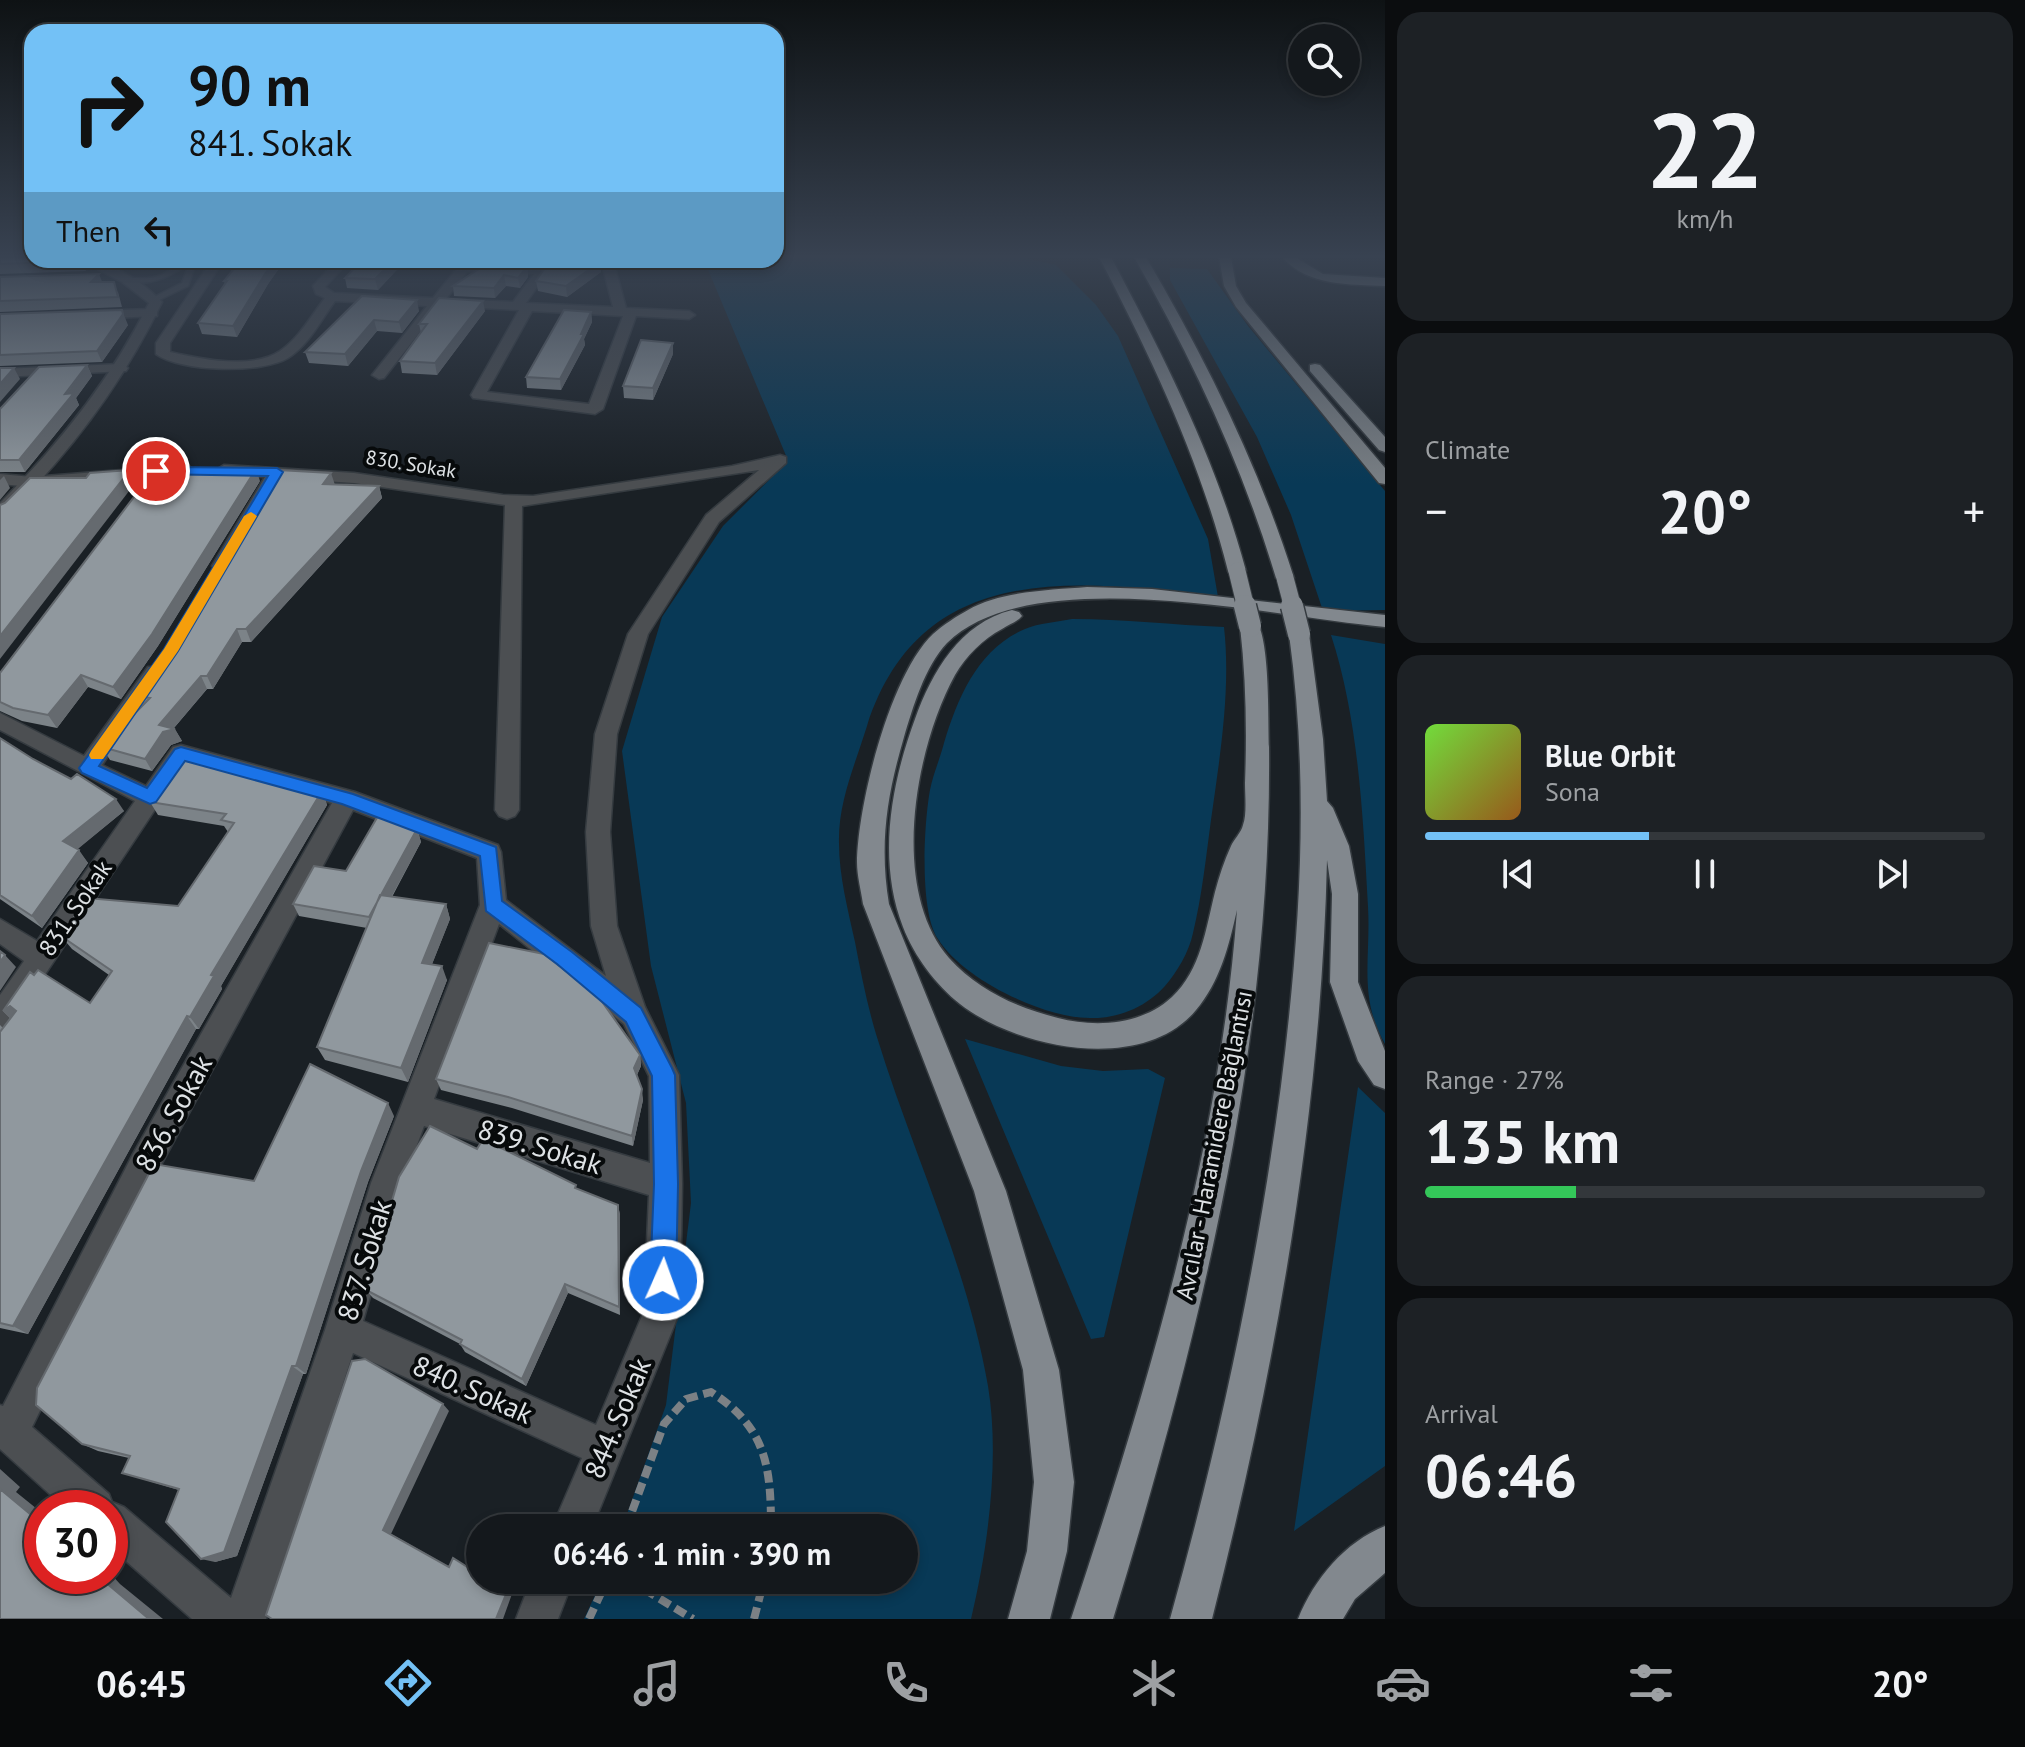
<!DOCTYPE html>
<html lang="en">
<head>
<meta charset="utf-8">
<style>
	:root { --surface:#14181c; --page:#1d2125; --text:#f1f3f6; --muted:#9da0a3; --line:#33373b; --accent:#73c1f6 }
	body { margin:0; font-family:"PT Sans",sans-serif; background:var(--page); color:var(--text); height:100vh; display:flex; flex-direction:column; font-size:30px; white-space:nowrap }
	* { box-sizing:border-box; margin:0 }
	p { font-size:26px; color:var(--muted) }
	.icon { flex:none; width:44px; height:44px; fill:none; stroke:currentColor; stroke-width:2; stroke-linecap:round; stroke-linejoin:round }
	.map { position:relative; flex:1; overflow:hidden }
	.sheet { display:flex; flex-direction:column; gap:12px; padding:12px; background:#0b0d0f; width:640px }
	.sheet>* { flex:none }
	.top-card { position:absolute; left:24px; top:24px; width:760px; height:244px; border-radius:24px; box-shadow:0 4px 12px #0003,0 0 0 2px var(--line); background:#73c1f6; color:#111; overflow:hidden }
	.tools { position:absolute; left:1288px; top:24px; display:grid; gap:16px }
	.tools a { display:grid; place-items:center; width:72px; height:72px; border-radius:50%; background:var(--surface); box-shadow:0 4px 12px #0003,0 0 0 2px var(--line); font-size:40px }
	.speed { position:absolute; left:24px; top:1490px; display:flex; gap:16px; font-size:40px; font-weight:700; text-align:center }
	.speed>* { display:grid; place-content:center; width:104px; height:104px; border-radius:50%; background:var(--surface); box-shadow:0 4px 12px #0003,0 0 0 2px var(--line); line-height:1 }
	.speed .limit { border:12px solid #d22; background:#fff; color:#111 }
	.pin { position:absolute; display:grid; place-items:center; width:68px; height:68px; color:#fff; margin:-34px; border:4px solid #fff; border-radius:50%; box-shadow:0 2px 8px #0007 }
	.me { position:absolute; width:88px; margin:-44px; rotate:2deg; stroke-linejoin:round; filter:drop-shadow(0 0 6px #0008) }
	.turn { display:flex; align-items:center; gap:28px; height:168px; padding:0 32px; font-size:36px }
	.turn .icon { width:104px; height:104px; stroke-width:2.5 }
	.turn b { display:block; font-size:56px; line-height:68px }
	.then { display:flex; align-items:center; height:76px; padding:0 32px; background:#0003; gap:16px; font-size:30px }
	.big { font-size:60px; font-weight:800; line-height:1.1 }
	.sheet .widget { flex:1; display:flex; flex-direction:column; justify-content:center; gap:12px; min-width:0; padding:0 28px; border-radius:24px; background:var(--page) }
	.sheet .dial { align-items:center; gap:0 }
	.dial b { font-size:104px; line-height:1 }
	.song { display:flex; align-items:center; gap:24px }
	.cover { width:96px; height:96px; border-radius:12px; background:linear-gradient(135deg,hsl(100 70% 55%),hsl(30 70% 35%)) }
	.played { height:8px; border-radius:4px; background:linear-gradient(90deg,var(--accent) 40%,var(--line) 40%) }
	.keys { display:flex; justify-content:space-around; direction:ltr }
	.heat { display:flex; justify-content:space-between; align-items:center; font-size:44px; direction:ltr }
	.charge { height:12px; border-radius:6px; background:linear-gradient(90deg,#34c759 27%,var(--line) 0) }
	.trip { position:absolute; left:466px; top:1514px; width:452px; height:80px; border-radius:40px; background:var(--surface); box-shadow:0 4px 12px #0003,0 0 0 2px var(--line); font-weight:800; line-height:80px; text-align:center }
	.menu { display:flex; height:128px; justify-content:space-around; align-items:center; background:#080a0b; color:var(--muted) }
	.menu .icon { width:56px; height:56px }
	.menu .active { color:var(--accent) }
	.menu b { font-size:36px; color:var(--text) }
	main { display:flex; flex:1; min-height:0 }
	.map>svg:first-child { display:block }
	.green { fill:#083956 }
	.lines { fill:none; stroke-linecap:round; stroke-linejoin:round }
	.service-casing { stroke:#353b40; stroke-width:3 }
	.minor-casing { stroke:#353b40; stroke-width:3 }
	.tertiary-casing { stroke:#353b40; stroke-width:3 }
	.primary-casing { stroke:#353b40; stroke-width:3 }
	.trunk-casing { stroke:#353b40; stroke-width:3 }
	.path { stroke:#7c8185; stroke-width:8; stroke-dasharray:12 6; stroke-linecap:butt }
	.service { fill:#4c4f52; fill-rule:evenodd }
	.minor { fill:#4c4f52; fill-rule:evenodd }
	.tertiary { fill:#4c4f52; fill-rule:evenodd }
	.primary { fill:#797f84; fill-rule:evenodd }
	.trunk { fill:#82888e; fill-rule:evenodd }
	.trunk-bridge-far1-casing { stroke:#353b40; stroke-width:19; stroke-linecap:butt }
	.trunk-bridge-casing { stroke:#353b40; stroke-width:25; stroke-linecap:butt }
	.trunk-bridge-far1 { stroke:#82888e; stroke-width:17 }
	.trunk-bridge { stroke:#82888e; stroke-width:22 }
	.wall { fill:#7c8388 }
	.shaded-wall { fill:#656a6f }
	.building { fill:#90989e; stroke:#656a6f; stroke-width:2 }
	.route { fill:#1a73e8; stroke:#114b97; stroke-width:2 }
	.slow { fill:#f59e0b }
	.labels { text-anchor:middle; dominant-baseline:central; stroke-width:8; stroke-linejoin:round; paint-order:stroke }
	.far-street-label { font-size:20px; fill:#dee2e5; stroke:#070a0b }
	.street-label { font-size:24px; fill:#dee2e5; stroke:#070a0b }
	.near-street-label { font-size:28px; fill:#dee2e5; stroke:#070a0b }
</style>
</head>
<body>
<main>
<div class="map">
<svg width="1385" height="1619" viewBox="0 0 1385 1619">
	<rect width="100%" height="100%" fill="#1a2025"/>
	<!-- green -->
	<path class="green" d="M776 257H1020L1056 265 1096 305 1118 336 1208 539 1218 597C1078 580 921 558 867 726 855 765 838 802 839 843 839 876 848 910 855 942 861 973 867 1004 876 1034 912 1152 967 1264 988 1386 1000 1458 988 1548 971 1619H584L602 1580H904V1528H622L666 1405 691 1203 686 1103 651 966 622 751 662 617 723 526 770 479 787 458 704 260H776Z
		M1170 268 1207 269 1248 326 1385 491V610L1323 611 1291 515 1257 437 1170 280Z
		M1072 619C1124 619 1173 625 1224 627 1231 690 1220 756 1211 820 1206 857 1202 896 1193 933 1189 952 1177 972 1165 986 1146 1007 1118 1019 1090 1018 1043 1018 963 979 938 939 919 911 924 823 930 790 933 774 940 759 944 743 958 697 978 649 1025 629 1039 623 1057 622 1072 619Z
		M1331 635 1385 644V1044C1358 997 1371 958 1368 907 1363 818 1359 721 1331 635Z
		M965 1039 1061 1066 1103 1071 1148 1069 1165 1078 1104 1337 1091 1339Z
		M1358 1087 1385 1113V1466L1294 1531Z"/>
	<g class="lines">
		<defs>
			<path id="service" d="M185 260H197L188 286 157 301 150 299 182 283 189 264C169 277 147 289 122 279 130 277 140 279 149 278 163 277 174 267 185 260Z"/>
			<path id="minor" d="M337 260H350L325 287 334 293 433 298 460 265 542 267 548 271 526 303 613 307 601 260H613L626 308 689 311 695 315 689 319 636 316 603 409 595 414 473 398 471 395 519 310 440 306 384 378 379 379 372 375 427 306 335 301C321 320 309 345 288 358 262 374 180 372 156 354V343L208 266 212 265 218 269 170 343V352C201 359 251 370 280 351 299 338 311 316 325 298L316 294 313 286ZM467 272 534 274 513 302 446 299ZM532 311 623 316 589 404 487 392Z
				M152 309 157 310V316L90 319 84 315 90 311Z
				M121 364 128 368 126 371 0 377V369Z
				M780 455 786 457V463L719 522 648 634 617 734 610 832 617 926 645 1007 679 1075 682 1184 680 1311 592 1528H552L582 1458 353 1353 266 1619H192L110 1547V1508H65L0 1449V1405L3 1406 133 1154 332 803 186 763 10 1027 0 1031V995L24 961 0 944V919L37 941 135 801 0 730V713L84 756 148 667H162L165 672 102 765 146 786 173 747 181 745 355 792 498 845 501 852 506 900 606 976 591 926 586 832 595 734 628 634 706 515 759 470 522 506 519 810 515 816 507 819 499 816 495 810 505 505 354 483 281 478 230 566 221 572 212 566 265 477 224 475 216 470 224 465 354 473 503 495 533 496 732 466ZM353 810 477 858 480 905 371 1183 325 1330 231 1598 124 1507 112 1502 109 1494 32 1427 155 1176ZM499 924 624 1024 649 1076 650 1163 434 1099ZM424 1126 649 1195 644 1311 596 1425 363 1321 403 1183Z
				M187 465 195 470 193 473 32 487 0 484V474L32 477Z
				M531 1580H573L558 1619H516Z"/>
			<path id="tertiary" d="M80 260C110 260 142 281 162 302 129 370 87 430 36 485 27 496 14 515 0 518V503C60 443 111 379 149 303L122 282Z"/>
			<path id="primary" d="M1219 257H1231L1236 286 1246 303 1385 468V484L1379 483 1236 307 1224 286Z
				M1282 257H1295L1323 274 1385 278V286C1349 284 1309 287 1282 257Z
				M1315 364 1320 365 1385 437V452L1379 450 1310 371V365Z"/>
			<path id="trunk" d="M1099 257H1111C1165 359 1216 459 1246 571L1244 575H1230L1228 571C1200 460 1152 359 1099 257Z
				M1134 257H1146C1206 360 1258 464 1294 578L1292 582 1285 584 1276 578C1242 465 1193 360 1134 257Z
				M1087 587 1152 589 1385 615V627C1275 617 1031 560 947 643 925 666 913 707 904 737 887 795 879 844 889 904L1006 1191 1059 1370 1074 1482 1067 1551 1050 1619H1008L1027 1551 1034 1482 1023 1370 974 1191 863 904C861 890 857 876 857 862 858 803 890 675 933 634 943 625 957 616 968 610 1000 591 1051 590 1087 587Z
				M1012 610 1019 612 1022 616C1016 623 1009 624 1002 629 983 639 966 656 955 675 915 748 889 889 949 958 979 991 1016 1007 1058 1018 1096 1028 1142 1025 1172 997 1201 970 1206 928 1215 892 1219 877 1224 861 1231 846 1234 839 1241 833 1243 825 1247 814 1245 796 1245 783 1247 731 1246 678 1240 626L1243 622H1257C1270 643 1268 720 1269 747 1272 1046 1200 1335 1113 1619H1071C1147 1389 1219 1153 1237 910 1229 945 1220 982 1196 1010 1143 1074 1018 1049 960 1004 936 985 914 956 903 927 877 860 891 784 915 719 932 672 960 623 1012 610Z
				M1299 628 1309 634 1323 739 1327 801 1333 808 1349 846 1358 894V982L1385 1051V1089L1374 1085 1358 1061 1330 982 1332 894 1327 860C1321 1116 1275 1371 1212 1619H1170C1219 1444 1257 1267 1281 1086 1300 935 1310 786 1289 634Z
				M1385 1526V1573L1355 1599 1343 1619H1298C1314 1579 1345 1542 1385 1526Z"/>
		</defs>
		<!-- service casing -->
		<use href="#service" class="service-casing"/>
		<!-- minor casing -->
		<use href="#minor" class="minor-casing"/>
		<!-- tertiary casing -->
		<use href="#tertiary" class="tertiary-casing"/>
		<!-- primary casing -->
		<use href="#primary" class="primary-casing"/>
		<!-- trunk casing -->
		<use href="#trunk" class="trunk-casing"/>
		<!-- path -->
		<path class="path" d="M626 1528 664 1424 686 1399 711 1392C766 1427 771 1466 771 1528
			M629 1580 693 1619
			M589 1619 607 1580
			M754 1619 764 1580"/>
		<!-- service -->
		<use href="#service" class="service"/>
		<!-- minor -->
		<use href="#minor" class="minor"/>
		<!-- tertiary -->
		<use href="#tertiary" class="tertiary"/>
		<!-- primary -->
		<use href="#primary" class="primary"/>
		<!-- trunk -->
		<use href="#trunk" class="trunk"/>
		<defs>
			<path id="trunk-bridge-far1" d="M1237 571 1246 608
				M1285 578 1293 608"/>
			<path id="trunk-bridge" d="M1245 606 1250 626
				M1292 606 1299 634"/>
		</defs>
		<!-- trunk-bridge-far1 casing -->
		<use href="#trunk-bridge-far1" class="trunk-bridge-far1-casing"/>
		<!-- trunk-bridge casing -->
		<use href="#trunk-bridge" class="trunk-bridge-casing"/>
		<!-- trunk-bridge-far1 -->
		<use href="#trunk-bridge-far1" class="trunk-bridge-far1"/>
		<!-- trunk-bridge -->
		<use href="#trunk-bridge" class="trunk-bridge"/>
	</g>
	<!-- wall -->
	<path class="wall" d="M0 257 81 261 86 271 0 274Z
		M219 260H285L268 284 237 337 202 334 198 323 225 284 224 281 241 260Z
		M362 260H406L378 290 347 288 345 278Z
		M532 260H600L601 272 567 297 538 291 536 281 546 266 544 264H533Z
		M616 260H655V267L618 268Z
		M527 267 528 277 520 288 506 286 495 298 454 296 453 286Z
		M0 277 102 282 118 292 122 307 0 312Z
		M362 296 419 311 402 333 377 331 348 366 309 363 305 352Z
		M485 311 437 375 402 373 400 361 421 333 419 324Z
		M591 312 592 322 584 339 585 345 561 390 527 388 526 377Z
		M0 314 128 325 102 362 0 366Z
		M673 354 653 400 624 398 623 386Z
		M87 365 92 376 76 398 79 405 25 472H0V409Z
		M260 481 158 646 121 699 88 687 57 728 22 721 0 711V673Z
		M335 485 379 486 382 498 251 642H242L213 689H207L174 728 182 741 171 745 152 771 110 760 102 747 143 706 137 696Z
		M0 738 33 759 124 811 77 849 88 863 42 928 0 899Z
		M322 791 327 805 221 986 222 989 199 1029H196L28 1334 0 1328V1025L3 1028 10 1018 3 1011 34 975 90 1003 109 975 72 949 61 936 178 906 228 832 224 826 158 815 150 802Z
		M417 829 421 842 392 897 446 904 450 919 432 964 447 980 408 1082 325 1060 317 1047 367 928 299 916 293 904Z
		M640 1055 641 1066 637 1075 643 1100 633 1146 512 1108 441 1090 436 1079Z
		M394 1116 368 1182 306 1374H303L237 1556 215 1562 179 1490 122 1473 129 1458 98 1451 82 1444 254 1181Z
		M477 1149 618 1205 620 1215V1315L568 1293 526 1386 465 1352 460 1344 373 1298 366 1290Z"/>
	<!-- shaded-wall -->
	<path class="shaded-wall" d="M275 260H285L268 284 237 337 233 326 265 274Z
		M394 260H406L378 290 375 279Z
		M600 262 601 272 567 297 566 286Z
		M527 267 528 277 520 288 518 278Z
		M99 274 103 284 91 282Z
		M504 275 506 286 495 298 494 288Z
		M417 300 419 311 402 333 399 322Z
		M483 301 485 311 437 375 435 363Z
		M122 310 128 325 102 362 97 351Z
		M591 312 592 322 584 339 585 345 561 390 560 379Z
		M374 320 377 331 348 366 345 354Z
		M673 343V354L653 400V388Z
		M87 365 92 376 76 398 79 405 25 472 19 460Z
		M14 368 20 379 0 402V384Z
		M256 469 260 481 158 646 121 699 113 687Z
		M130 470 136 482 0 659V636Z
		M331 473 335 485 323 484Z
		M4 476 10 488 0 500V480Z
		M379 486 382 498 251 642 246 629Z
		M237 629 242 642 213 689 207 676Z
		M81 675 88 687 57 728 48 715Z
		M201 676 207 689 173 729H175L182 741 171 745 152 771 145 759 159 725Z
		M322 791 327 805 221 986 222 989 199 1029 190 1017 211 975Z
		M116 799 124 811 73 853 63 841Z
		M417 829 421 842 374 929 369 917Z
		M79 850 88 863 42 928 32 916Z
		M446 904 450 919 427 977 422 963Z
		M5 955 16 967 0 991V962Z
		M442 966 447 980 408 1082 401 1068Z
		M10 1006 22 1018 16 1024 3 1011Z
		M187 1016 196 1029 28 1334 13 1326Z
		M640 1055 641 1066 635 1079 634 1068Z
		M642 1089 643 1100 633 1146 632 1136Z
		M388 1103 394 1116 368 1182 306 1374 296 1366 361 1171Z
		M618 1205 620 1215V1315L619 1307Z
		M565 1284 568 1293 526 1386 522 1379Z
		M292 1366 303 1374 237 1556 215 1562 201 1559Z
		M443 1404 449 1411 391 1534 456 1570 383 1530Z
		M0 1469 20 1487 16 1492 42 1513V1524L0 1489Z
		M110 1573 120 1584 163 1619H149L98 1576H110Z
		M488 1580 512 1594 503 1619H496Z"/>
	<!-- building -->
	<path class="building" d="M0 257H32V260H79L81 261 0 264Z
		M241 260H275L265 274 233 326 198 323 227 281H224Z
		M362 260H394L375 279 345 278Z
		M550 260H600V262L566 286 536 281Z
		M485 265 527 267 518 278 504 275 494 288 453 286Z
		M99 274 91 282H114L118 297 0 301V277Z
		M362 296 417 300 399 322 374 320 345 354 305 352Z
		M439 298 483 301 435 363 400 361 427 324H419Z
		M122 310 123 314 97 351 0 355V314Z
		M564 310 591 312 581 334H584L560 379 526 377Z
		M641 340 673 343 653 388 623 386Z
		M87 365 65 394 74 393 19 460H0V409L39 367Z
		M0 368H14L0 384Z
		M156 468 256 469 152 634 113 687 81 675 48 715 13 708 0 702V673Z
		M130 470 0 636V505L5 503 30 478H86L90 473Z
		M278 470 331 473 323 484 379 486 246 629H237L207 676H201L159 725 175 729 163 732 145 759 102 747 150 698 137 696 176 640Z
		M0 738 33 759 71 779 77 774 116 799 63 841 79 850 32 916 0 895Z
		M184 754 322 791 211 975 214 976 190 1017 187 1016 13 1326 0 1323V1032L16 1011 10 1006 3 1011 30 972 34 975 38 970 90 1003 112 971 61 936 87 898 178 906 234 823 221 820 226 814 150 802Z
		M378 816 417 829 369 917 293 904 314 866 346 871Z
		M380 895 446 904 422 963 442 966 401 1068 317 1047Z
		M489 943 544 954 598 996 640 1055 634 1068 642 1089 632 1136 508 1097 436 1079Z
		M0 951 5 955 0 962Z
		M310 1064 388 1103 361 1171 296 1366H292L224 1552 201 1559 166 1522 179 1489 122 1473 130 1456 82 1444 36 1405 37 1388 154 1164 254 1181Z
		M430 1126 477 1149 483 1139 576 1185 575 1188 618 1205 619 1307 565 1284 522 1379 460 1344 462 1340 366 1290 399 1177Z
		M365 1359 443 1404 383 1530 449 1567 453 1558 480 1575V1580H488L507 1592 496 1619H272L266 1615 352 1361Z
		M0 1489 42 1524V1576H98L149 1619H0Z"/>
	<!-- sky -->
	<linearGradient id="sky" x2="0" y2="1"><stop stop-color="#0e1214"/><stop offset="0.53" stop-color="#384251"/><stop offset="1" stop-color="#384251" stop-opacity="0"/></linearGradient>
	<rect width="1385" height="484" fill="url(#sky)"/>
	<!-- route -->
	<path class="route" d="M156 467 277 468 283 472 178 651 99 766 147 788 175 749 181 747 353 794 496 847 502 901 572 952 641 1008 672 1068 675 1075 678 1184 676 1280 672 1289 663 1293 654 1289 650 1280 654 1184 652 1076 626 1022 557 964 486 911 480 856 342 804 185 761 156 802 150 804 82 773 79 768 82 764 164 649 268 476 152 474V468Z"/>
	<!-- slow -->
	<path class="slow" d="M251 512 257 516 178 651 103 759H91L89 755 91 751 164 649 244 516Z"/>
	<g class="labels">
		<!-- far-street labels -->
		<g class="far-street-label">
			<text transform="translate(411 464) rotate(9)">830. Sokak</text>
		</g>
		<!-- street labels -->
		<g class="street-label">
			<text transform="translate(75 908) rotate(-56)">831. Sokak</text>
			<text transform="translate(1214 1145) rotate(-79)">Avcılar - Haramidere Bağlantısı</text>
		</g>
		<!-- near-street labels -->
		<g class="near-street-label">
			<text transform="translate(173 1113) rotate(-61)">836. Sokak</text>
			<text transform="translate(540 1146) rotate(17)">839. Sokak</text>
			<text transform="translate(364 1260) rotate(-73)">837. Sokak</text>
			<text transform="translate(473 1389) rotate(24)">840. Sokak</text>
			<text transform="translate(617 1418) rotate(-67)">844. Sokak</text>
		</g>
	</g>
</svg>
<div class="tools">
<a><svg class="icon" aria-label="search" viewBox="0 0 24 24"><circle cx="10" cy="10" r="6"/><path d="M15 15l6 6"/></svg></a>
</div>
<div class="speed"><div class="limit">30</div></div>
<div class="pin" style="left:156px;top:471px;background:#d93025"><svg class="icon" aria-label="arrive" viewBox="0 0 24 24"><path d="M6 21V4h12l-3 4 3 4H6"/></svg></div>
<svg class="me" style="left:663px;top:1280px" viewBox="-20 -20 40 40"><circle r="17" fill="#1a73e8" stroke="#fff" stroke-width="3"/><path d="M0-11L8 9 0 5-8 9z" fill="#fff"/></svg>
<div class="trip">06:46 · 1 min · 390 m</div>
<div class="top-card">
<div class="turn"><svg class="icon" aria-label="right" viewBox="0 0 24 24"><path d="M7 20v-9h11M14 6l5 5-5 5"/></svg><div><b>90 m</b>841. Sokak</div></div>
<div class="then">Then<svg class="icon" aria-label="left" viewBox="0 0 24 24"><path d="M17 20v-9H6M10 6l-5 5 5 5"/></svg></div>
</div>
</div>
<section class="sheet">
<div class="widget dial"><b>22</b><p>km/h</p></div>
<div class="widget"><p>Climate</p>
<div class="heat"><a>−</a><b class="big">20°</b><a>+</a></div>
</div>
<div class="widget">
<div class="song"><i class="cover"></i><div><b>Blue Orbit</b><p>Sona</p></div></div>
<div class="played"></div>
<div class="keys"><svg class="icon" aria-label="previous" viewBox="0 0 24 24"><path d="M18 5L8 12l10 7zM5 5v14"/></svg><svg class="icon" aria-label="pause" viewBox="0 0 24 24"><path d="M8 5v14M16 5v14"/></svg><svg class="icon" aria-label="next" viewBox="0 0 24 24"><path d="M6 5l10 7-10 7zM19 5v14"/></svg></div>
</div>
<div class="widget"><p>Range · 27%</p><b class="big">135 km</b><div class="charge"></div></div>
<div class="widget"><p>Arrival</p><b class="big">06:46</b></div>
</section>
</main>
<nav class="menu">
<b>06:45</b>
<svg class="icon active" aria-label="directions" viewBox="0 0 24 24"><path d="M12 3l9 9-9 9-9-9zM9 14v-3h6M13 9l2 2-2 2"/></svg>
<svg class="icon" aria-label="music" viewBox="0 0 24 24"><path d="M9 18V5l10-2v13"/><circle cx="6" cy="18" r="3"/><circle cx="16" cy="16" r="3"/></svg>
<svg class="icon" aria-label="phone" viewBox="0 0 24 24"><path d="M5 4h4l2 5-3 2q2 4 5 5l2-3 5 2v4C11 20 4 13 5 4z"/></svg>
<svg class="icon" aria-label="climate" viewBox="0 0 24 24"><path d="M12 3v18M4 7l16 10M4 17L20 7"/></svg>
<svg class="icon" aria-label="car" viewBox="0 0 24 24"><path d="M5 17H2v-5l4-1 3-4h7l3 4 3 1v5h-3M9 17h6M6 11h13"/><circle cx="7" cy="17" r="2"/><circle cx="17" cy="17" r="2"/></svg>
<svg class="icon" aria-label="filters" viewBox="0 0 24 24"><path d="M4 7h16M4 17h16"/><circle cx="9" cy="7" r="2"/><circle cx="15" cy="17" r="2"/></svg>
<b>20°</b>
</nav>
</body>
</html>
